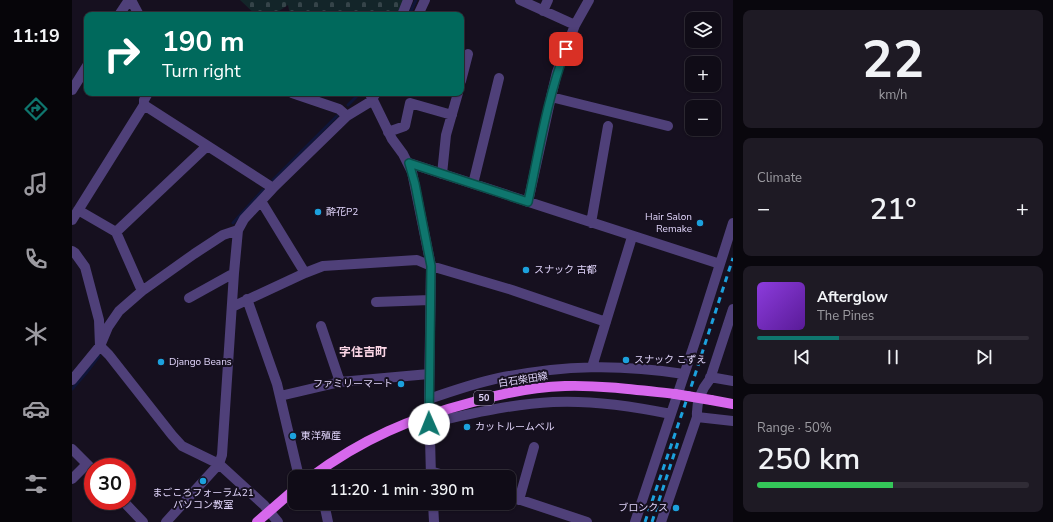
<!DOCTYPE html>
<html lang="en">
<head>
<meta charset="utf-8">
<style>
	:root { --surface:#100c17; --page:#1e1a24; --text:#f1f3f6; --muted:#9c9ba1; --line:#302c36; --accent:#0f766e }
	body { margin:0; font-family:"Nunito Sans","Noto Sans JP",sans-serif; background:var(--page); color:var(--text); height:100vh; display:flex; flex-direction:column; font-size:15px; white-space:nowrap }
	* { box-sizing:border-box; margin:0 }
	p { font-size:13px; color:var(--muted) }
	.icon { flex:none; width:22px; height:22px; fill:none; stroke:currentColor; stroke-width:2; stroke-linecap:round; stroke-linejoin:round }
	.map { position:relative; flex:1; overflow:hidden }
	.side { display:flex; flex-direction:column; gap:10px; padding:10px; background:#09070d; width:320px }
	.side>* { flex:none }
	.guide { position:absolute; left:12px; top:12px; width:380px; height:84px; border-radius:8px; box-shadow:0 1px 3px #0004,0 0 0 1px var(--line); background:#00695c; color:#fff; overflow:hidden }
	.buttons { position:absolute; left:613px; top:12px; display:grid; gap:8px }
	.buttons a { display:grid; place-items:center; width:36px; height:36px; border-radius:8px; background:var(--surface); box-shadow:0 1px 3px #0004,0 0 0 1px var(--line); font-size:20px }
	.speed { position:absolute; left:12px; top:458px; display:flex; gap:8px; font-size:20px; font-weight:700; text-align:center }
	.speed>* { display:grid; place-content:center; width:52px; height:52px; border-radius:50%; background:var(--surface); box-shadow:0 1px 3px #0004,0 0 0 1px var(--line); line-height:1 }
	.speed .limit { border:6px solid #d22; background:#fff; color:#111 }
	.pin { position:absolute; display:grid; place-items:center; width:34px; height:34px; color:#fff; margin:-17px; border-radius:8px; box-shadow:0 2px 6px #0006 }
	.me { position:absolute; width:44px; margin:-22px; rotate:359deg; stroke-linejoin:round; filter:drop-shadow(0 0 3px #0008) }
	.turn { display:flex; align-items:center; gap:14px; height:84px; padding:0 12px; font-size:18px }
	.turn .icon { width:52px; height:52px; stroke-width:2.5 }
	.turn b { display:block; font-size:28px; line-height:34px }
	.big { font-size:30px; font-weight:600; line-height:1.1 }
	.side .card { flex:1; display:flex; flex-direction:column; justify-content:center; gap:6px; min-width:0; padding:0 14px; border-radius:8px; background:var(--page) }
	.side .dial { align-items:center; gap:0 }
	.dial b { font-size:52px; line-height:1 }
	.song { display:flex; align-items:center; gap:12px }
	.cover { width:48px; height:48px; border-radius:6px; background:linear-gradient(135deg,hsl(270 70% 55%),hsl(270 70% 35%)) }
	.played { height:4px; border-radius:2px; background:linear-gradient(90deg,var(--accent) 30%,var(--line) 30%) }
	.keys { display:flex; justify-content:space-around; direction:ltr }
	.heat { display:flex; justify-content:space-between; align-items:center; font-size:22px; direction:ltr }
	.charge { height:6px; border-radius:3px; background:linear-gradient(90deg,#34c759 50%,var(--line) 0) }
	.trip { position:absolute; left:216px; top:470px; width:228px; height:40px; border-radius:8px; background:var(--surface); box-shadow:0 1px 3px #0004,0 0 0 1px var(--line); font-weight:600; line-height:40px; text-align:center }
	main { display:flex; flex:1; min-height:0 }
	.dock { display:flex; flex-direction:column; width:72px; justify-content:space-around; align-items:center; background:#060509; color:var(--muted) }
	.dock .icon { width:28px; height:28px }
	.dock .on { color:var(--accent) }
	.dock b { font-size:18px; color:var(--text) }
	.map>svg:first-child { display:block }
	.cemetery { fill:url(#cemetery-stones) }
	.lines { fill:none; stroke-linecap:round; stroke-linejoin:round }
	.stream { stroke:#0f1539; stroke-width:3 }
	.minor { stroke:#4f4079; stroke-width:10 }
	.major { stroke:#d768ec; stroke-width:10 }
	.rail { stroke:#1ca1dd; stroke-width:3; stroke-dasharray:6 5; stroke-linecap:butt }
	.major-bridge { stroke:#d768ec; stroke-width:10 }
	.route-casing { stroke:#0a4d48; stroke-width:10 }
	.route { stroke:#0f766e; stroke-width:7 }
	.poi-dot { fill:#1ca1dd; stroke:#16101f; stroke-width:1.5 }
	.labels { text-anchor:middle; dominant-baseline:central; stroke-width:4; stroke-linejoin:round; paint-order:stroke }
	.shield { fill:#16101f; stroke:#a399b8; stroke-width:1 }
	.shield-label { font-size:9px; font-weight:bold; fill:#e0d4fa }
	.poi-label { font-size:10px; fill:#e0d4fa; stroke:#16101f; text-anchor:start }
	.street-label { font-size:10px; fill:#e0d4fa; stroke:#16101f }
	.quarter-label { font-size:12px; font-weight:bold; fill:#fad5e5; stroke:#16101f }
</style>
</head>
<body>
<main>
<nav class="dock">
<b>11:19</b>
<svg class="icon on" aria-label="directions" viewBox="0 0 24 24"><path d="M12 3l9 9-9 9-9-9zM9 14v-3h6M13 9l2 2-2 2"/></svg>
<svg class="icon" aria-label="music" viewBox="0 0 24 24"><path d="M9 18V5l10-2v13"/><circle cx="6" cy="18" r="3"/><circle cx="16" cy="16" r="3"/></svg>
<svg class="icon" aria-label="phone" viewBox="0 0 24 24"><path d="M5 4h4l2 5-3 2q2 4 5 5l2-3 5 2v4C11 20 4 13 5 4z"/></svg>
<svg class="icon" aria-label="climate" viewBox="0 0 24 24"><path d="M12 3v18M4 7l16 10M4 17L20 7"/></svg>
<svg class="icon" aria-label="car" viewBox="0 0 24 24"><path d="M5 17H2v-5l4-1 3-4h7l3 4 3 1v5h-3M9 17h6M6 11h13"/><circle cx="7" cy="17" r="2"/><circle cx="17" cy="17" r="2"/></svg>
<svg class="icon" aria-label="filters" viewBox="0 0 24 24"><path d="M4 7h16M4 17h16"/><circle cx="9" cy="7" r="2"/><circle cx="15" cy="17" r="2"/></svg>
</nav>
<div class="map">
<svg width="661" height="522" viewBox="0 0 661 522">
	<defs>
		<pattern id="cemetery-stones" width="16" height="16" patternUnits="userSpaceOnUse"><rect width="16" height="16" fill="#132529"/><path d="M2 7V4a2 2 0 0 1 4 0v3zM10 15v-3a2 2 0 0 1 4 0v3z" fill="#354449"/></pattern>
	</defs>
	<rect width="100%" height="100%" fill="#16101f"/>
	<!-- cemetery -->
	<path class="cemetery" d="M168 0H333L326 15H218L216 5 201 15H184Z"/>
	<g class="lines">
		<!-- stream -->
		<path class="stream" d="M337 15 344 0
			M276 105 288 93
			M201 180 265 116
			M161 223 191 190
			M0 389 14 373 27 356"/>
		<!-- minor -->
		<path class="minor" d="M59 0 67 15
			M448 0 503 25
			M517 0 503 25 485 72 479 97 596 126
			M471 11 476 0
			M47 15 57 0
			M330 15 336 0
			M346 15 353 0
			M389 81 396 54
			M0 90 15 66
			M220 93 267 109 275 116
			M298 94 320 139 331 154 340 172 359 266 357 399 359 477
			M72 105 201 188
			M316 132 333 126 338 103 380 115
			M337 163 648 264
			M370 174 374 135 386 93
			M401 184 427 78
			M189 201 233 273
			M456 202 479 97
			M6 210 44 232 70 291
			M0 220 72 105V100L76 93
			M519 223 536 126
			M44 232 135 146
			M0 251 3 253 13 267 27 320 28 346 37 355 100 435 110 446 147 464 192 505 206 522
			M117 298 162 273
			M175 299 205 384 227 477
			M304 302 358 300
			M160 307 233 273 251 266 345 260 359 266 440 290 534 322
			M249 326 268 382
			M520 367 560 237
			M638 377 661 381
			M0 380 28 346 36 327 47 311 70 291 122 254 151 235 166 230
			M208 396 268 382 357 374
			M357 399C380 391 403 383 427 378 491 365 547 364 612 374
			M625 417 661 421
			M357 423C398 414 439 404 481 402 521 400 560 406 599 414
			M0 449 21 470
			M358 471 378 477
			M0 479 15 464
			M437 496 515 522
			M447 500 462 447
			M51 501 71 522
			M252 503 256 522
			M361 503 362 522
			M94 522 147 464 150 455 162 273 166 230 172 219 201 188 275 116 298 102 304 93
			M563 522 628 327 661 223
			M589 522 625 417C624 403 629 390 638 379L661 309"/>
		<!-- major -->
		<path class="major" d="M639 400 661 404
			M239 477C290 439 339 418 401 402 431 393 462 387 493 386 530 385 566 390 603 394
			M185 522 223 489"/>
		<!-- rail -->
		<path class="rail" d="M573 522 620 384 661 258
			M580 522 607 439"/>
		<!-- major-bridge -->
		<path class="major-bridge" d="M603 394 639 400"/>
	</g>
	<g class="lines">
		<defs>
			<path id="route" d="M357 424 359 266 343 184 337 163 456 202C467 151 475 98 494 49"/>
		</defs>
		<!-- route casing -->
		<use href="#route" class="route-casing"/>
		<!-- route -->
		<use href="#route" class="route"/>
	</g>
	<!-- markers -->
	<g class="poi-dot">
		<circle cx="246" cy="212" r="4"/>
		<circle cx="628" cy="223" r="4"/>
		<circle cx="454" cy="270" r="4"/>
		<circle cx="554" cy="360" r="4"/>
		<circle cx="89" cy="362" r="4"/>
		<circle cx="329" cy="384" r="4"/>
		<circle cx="395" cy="427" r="4"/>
		<circle cx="221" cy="436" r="4"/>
		<circle cx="131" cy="481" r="4"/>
		<circle cx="604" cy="508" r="4"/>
	</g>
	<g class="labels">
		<!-- shield labels -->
		<rect class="shield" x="402" y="391" width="20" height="14" rx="3"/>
		<g class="shield-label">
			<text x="412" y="398">50</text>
		</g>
		<!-- poi labels -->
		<g class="poi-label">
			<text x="254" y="212">酔花P2</text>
			<text x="620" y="217" text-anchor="end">Hair Salon<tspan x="620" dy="12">Remake</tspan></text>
			<text x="462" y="270">スナック 古都</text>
			<text x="562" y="360">スナック こずえ</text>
			<text x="97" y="362">Django Beans</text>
			<text x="321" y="384" text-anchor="end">ファミリーマート</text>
			<text x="403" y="427">カットルームベル</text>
			<text x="229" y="436">東洋殖産</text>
			<text x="131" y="493" text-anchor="middle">まごころフォーラム21<tspan x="131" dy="12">パソコン教室</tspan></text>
			<text x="596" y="508" text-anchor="end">ブロンクス</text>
		</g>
		<!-- street labels -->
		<g class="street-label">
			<text transform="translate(451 380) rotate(-9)">白石柴田線</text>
		</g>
		<!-- quarter labels -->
		<g class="quarter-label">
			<text x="291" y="352">字住吉町</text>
		</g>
	</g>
</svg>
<div class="buttons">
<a><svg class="icon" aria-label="layers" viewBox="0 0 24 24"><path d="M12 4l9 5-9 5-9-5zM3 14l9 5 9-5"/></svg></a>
<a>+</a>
<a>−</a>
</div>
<div class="speed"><div class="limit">30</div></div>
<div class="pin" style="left:494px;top:49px;background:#d93025"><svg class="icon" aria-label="arrive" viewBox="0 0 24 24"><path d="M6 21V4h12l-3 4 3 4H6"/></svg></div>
<svg class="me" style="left:357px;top:424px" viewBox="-20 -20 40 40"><circle r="19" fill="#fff"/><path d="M0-13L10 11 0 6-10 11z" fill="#0f766e"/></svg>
<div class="trip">11:20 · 1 min · 390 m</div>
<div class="guide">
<div class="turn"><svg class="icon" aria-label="right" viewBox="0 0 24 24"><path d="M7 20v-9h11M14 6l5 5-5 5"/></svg><div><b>190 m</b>Turn right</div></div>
</div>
</div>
<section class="side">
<div class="card dial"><b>22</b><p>km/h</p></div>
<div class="card"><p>Climate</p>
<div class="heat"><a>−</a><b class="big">21°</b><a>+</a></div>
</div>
<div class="card">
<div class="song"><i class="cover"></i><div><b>Afterglow</b><p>The Pines</p></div></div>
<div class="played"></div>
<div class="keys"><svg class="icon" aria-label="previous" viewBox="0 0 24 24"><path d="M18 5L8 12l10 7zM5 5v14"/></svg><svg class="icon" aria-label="pause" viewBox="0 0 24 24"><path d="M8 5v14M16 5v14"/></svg><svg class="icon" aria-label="next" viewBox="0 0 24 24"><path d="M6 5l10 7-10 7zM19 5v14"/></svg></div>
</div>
<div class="card"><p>Range · 50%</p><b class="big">250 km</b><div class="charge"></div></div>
</section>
</main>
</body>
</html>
